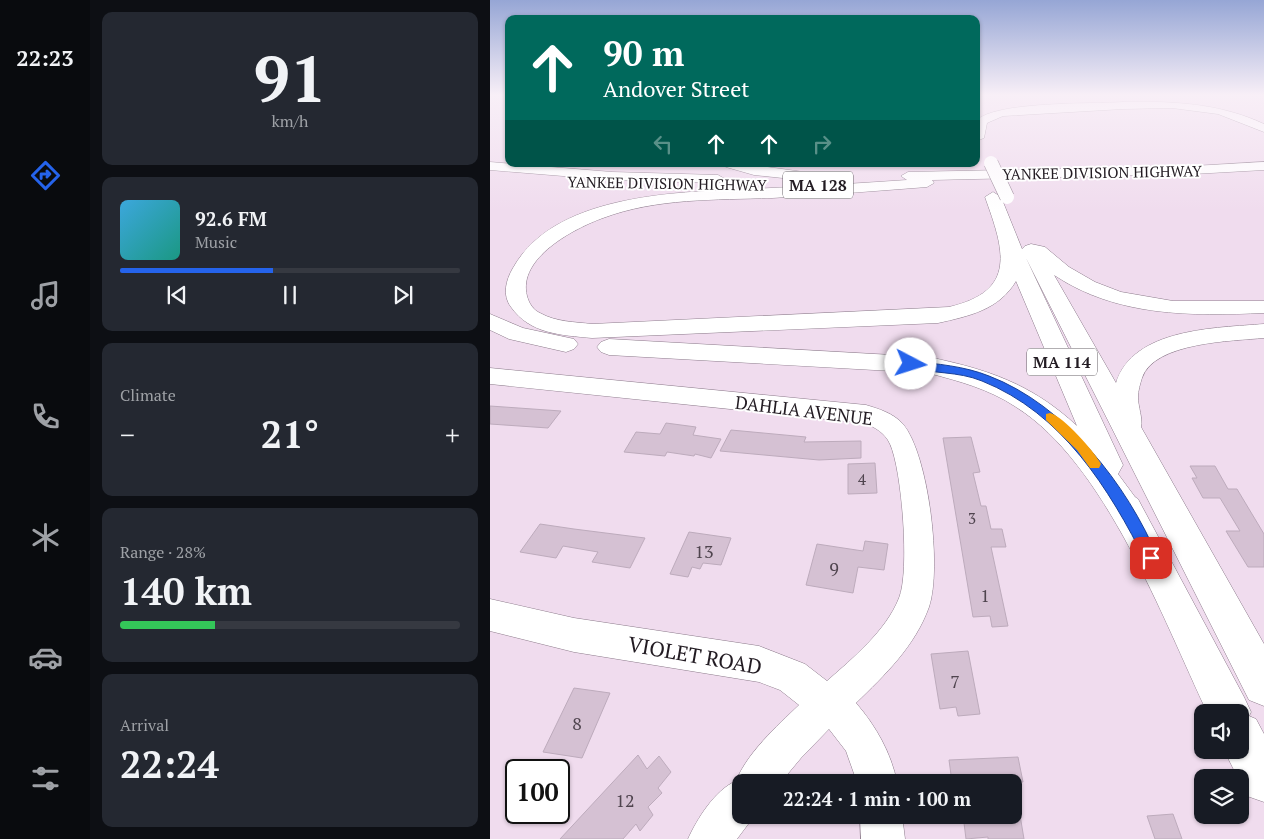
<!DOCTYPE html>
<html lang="en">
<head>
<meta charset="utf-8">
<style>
	:root { --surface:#171b24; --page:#242831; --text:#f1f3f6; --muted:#9ea1a6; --line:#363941; --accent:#2563eb }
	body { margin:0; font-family:"PT Serif",serif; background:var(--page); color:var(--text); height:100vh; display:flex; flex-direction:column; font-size:19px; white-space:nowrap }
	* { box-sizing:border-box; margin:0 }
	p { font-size:16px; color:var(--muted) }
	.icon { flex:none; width:28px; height:28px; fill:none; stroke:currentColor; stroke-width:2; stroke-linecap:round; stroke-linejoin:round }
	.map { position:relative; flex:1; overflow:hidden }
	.details { display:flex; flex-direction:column; gap:12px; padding:12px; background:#0d0f14; width:400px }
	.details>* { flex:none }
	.hud { position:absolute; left:15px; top:15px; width:475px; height:152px; border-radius:10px; box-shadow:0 1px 4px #0004; background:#00695c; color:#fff; overflow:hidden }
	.buttons { position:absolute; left:704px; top:704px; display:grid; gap:10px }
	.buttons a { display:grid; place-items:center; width:55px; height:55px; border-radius:10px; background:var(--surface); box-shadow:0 1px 4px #0004; font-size:25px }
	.speed { position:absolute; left:15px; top:759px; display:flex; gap:10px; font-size:25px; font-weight:700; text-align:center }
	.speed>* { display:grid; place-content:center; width:65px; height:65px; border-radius:50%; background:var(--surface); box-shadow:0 1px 4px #0004; line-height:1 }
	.speed .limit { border:2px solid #111; border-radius:8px; background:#fff; color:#111 }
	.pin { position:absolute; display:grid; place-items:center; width:42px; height:42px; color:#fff; margin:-21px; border-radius:10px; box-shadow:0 2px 8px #0006 }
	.me { position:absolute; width:55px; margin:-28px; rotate:95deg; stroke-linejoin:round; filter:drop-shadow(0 0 4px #0008) }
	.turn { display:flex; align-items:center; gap:18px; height:105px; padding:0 15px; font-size:22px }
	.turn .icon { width:65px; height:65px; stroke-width:2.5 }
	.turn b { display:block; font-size:35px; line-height:42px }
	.lanes { display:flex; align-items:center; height:48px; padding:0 15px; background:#0003; justify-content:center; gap:25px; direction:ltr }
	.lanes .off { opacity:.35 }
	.big { font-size:38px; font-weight:700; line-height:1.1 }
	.details .widget { flex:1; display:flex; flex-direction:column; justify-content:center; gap:8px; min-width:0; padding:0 18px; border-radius:10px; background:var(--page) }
	.details .dial { align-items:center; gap:0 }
	.dial b { font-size:65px; line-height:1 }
	.song { display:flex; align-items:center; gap:15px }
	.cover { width:60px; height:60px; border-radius:8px; background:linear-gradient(135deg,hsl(200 70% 55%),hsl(170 70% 35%)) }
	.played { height:5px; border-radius:2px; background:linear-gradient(90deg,var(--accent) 45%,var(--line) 45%) }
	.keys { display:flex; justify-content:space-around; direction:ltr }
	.heat { display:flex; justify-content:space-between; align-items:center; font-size:28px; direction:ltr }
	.charge { height:8px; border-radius:4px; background:linear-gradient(90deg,#34c759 28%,var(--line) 0) }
	.trip { position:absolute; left:242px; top:774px; width:290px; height:50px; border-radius:10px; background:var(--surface); box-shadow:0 1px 4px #0004; font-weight:700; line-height:50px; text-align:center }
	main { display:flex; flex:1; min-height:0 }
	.tab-bar { display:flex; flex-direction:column; width:90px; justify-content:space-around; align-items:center; background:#090b0e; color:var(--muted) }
	.tab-bar .icon { width:35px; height:35px }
	.tab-bar .on { color:var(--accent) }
	.tab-bar b { font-size:22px; color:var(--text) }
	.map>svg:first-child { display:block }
	.building { fill:#d5c1d3; stroke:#bdabbc }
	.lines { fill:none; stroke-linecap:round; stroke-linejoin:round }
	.minor-casing { stroke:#8c7b8b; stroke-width:1 }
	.highway-casing { stroke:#8c7b8b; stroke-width:1 }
	.minor { fill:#fff; fill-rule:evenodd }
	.highway { fill:#fff; fill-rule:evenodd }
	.highway-bridge-casing { stroke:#8c7b8b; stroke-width:15; stroke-linecap:butt }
	.highway-bridge { stroke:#fff; stroke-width:14 }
	.route { fill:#2563eb; stroke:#184099 }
	.slow { fill:#f59e0b }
	.labels { text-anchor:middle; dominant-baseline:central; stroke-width:4; stroke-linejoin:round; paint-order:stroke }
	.far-street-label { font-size:15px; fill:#221b22; stroke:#fff }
	.number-label { font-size:15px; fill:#4f444e }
	.shield { fill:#fff; stroke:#645f64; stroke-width:1 }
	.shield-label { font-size:16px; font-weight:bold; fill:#221b22 }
	.street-label { font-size:18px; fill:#221b22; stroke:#fff }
	.near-number-label { font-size:18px; fill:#4f444e }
	.near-street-label { font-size:21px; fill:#221b22; stroke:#fff }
</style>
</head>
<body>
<main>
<nav class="tab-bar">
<b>22:23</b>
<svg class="icon on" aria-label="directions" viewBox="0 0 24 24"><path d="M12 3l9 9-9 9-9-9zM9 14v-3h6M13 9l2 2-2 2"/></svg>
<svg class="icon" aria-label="music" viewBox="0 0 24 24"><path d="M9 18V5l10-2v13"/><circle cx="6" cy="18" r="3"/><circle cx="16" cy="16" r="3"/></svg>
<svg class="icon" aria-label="phone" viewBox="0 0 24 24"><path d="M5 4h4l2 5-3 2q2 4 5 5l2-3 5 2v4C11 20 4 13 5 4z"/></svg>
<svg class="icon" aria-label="climate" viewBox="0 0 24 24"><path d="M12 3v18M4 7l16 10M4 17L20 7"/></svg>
<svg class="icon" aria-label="car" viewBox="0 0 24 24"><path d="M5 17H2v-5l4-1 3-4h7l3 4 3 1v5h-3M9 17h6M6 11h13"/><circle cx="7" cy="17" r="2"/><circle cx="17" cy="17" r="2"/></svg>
<svg class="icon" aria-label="filters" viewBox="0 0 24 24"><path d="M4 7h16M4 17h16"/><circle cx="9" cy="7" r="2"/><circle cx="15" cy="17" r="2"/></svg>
</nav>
<section class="details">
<div class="widget dial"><b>91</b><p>km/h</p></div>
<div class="widget">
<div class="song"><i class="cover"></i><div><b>92.6 FM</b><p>Music</p></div></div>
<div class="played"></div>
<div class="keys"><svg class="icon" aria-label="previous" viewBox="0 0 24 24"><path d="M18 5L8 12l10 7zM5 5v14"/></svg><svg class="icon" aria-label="pause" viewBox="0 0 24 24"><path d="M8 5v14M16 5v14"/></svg><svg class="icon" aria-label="next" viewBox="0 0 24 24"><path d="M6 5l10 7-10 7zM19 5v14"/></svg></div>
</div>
<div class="widget"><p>Climate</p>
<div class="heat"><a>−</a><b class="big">21°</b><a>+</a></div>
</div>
<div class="widget"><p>Range · 28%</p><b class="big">140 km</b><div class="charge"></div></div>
<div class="widget"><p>Arrival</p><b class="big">22:24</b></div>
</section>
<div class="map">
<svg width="774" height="839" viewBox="0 0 774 839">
	<rect width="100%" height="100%" fill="#f0dcee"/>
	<!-- building -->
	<path class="building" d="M0 406 71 411 58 428 0 424Z
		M176 423 206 427 203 435 231 439 221 458 205 454 204 456 177 452 175 456 134 452 146 432 170 434Z
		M241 430 316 437 314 442 371 441V458L329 460 230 451Z
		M481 437 490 472 483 473 491 506H496L501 529H512L516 547H501L518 626 502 627 500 616 483 617 453 438Z
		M385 463 387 493 358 494V464Z
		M700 466H725L738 489H747L774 534V567H758L736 531H750L730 498H713L702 478H707Z
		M50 524 84 529 155 538 140 568 102 562 108 552 73 546 66 558 30 552Z
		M199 532 241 538 231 565 213 563 210 569 202 567 198 577 180 574Z
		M375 541 398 544 394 570 368 567 363 593 316 585 327 544 373 551Z
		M478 651 490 714 468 716 466 707 450 709 441 654Z
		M84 688 120 693 92 758 53 752Z
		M148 755 157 769 169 756 181 772 168 788 172 793 158 807 163 815 150 831 146 824 133 839H70Z
		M528 757 533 782H462L459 760Z
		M683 814 692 839H665L657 816Z
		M473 815H530L534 839H498V837L476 839Z"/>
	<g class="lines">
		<defs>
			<path id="minor" d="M0 368 376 405C389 409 403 413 413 424 439 455 452 569 439 607 425 646 395 675 366 703 386 726 401 753 407 782H367L356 751 339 729 311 758 291 782H251V815H265L247 839H198C207 819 225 790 246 781 258 752 286 727 309 705L290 690 269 682 84 652 0 631V599L84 618 269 646 315 664 337 681C363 658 396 631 409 598 420 572 412 470 400 444 395 433 385 427 374 423L0 384Z
				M370 815H412L415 839H371Z"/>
			<path id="highway" d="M633 102C682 101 729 103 774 124V132L728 114 682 108 633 109 513 116 497 123 494 138 486 141V121C504 101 604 104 633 102Z
				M0 162 122 172 228 175 235 179 228 183 122 180 0 170Z
				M774 162V170L703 174 442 180 444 183 437 187C385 191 334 195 282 198 226 200 166 198 113 218 85 228 27 258 37 296 39 303 43 310 50 313 66 322 85 322 102 324L459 307C528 291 514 250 495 197L503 192 511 197 532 249 535 246 541 244 555 247 579 267 605 282 631 292 683 301H774V313C701 316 627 317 564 275L626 383C643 328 726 328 774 324V338C743 341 664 342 652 378 650 384 648 391 648 397 648 407 653 418 651 427L774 644V706L759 700 536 258 633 465 628 474 645 497 648 499 754 697 761 712 759 716 766 719 774 734V802L757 796 734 750H750V712H717C673 619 615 463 526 407 499 389 469 381 438 373L119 355 111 352 107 347 111 342 119 339 438 357C497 369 542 384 587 426L526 281C509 310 479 316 448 323L102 338C71 335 40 334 21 307 12 295 16 280 23 268 67 189 203 192 281 188 326 186 372 183 417 180L411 176 418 172 703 166Z
				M234 164H255L321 173 328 177 321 181 264 175 236 167Z
				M0 314 33 328 84 339 88 344 84 349 76 352 19 339 0 330Z"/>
		</defs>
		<!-- minor casing -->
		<use href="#minor" class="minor-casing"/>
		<!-- highway casing -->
		<use href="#highway" class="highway-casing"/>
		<!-- minor -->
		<use href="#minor" class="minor"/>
		<!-- highway -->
		<use href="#highway" class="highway"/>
		<defs>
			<path id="highway-bridge" d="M501 163 517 197"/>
		</defs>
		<!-- highway-bridge casing -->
		<use href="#highway-bridge" class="highway-bridge-casing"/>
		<!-- highway-bridge -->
		<use href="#highway-bridge" class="highway-bridge"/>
	</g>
	<!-- sky -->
	<linearGradient id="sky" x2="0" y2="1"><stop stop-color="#96a6d5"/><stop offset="0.45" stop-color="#f8eff7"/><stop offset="1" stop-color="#f8eff7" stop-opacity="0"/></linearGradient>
	<rect width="774" height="211" fill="url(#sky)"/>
	<!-- route -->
	<path class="route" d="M421 361C447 364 474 366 499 376 575 405 637 484 668 558L666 562 661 565 656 562C619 488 572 413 492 381 468 371 442 374 417 367V362Z"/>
	<!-- slow -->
	<path class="slow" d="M560 413C574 417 604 451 611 464L609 468H600L587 450 556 420V414Z"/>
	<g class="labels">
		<!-- far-street labels -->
		<g class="far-street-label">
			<text transform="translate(612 172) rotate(-1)">YANKEE DIVISION HIGHWAY</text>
			<text transform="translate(177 183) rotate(1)">YANKEE DIVISION HIGHWAY</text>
		</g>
		<!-- number labels -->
		<g class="number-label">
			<text x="372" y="479">4</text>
			<text x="482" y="518">3</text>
		</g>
		<!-- shield labels -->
		<g class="shield">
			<rect x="293" y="171.5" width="70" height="27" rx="4"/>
			<rect x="537" y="348.5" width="70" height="27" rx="4"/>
		</g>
		<g class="shield-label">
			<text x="328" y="185">MA 128</text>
			<text x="572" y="362">MA 114</text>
		</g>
		<!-- street labels -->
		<g class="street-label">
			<text transform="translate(314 410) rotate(7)">DAHLIA AVENUE</text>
		</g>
		<!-- near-number labels -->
		<g class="near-number-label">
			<text x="214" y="551">13</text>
			<text x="344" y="568">9</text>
			<text x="495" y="595">1</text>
			<text x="465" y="681">7</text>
			<text x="87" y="723">8</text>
			<text x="135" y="800">12</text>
		</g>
		<!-- near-street labels -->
		<g class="near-street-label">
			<text transform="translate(205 655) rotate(10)">VIOLET ROAD</text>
		</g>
	</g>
</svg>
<div class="buttons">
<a><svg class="icon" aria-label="sound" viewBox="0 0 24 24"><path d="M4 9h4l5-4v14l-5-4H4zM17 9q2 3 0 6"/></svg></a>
<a><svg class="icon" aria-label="layers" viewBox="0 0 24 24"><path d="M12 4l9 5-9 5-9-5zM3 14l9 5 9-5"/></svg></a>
</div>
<div class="speed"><div class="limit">100</div></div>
<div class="pin" style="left:661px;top:558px;background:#d93025"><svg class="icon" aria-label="arrive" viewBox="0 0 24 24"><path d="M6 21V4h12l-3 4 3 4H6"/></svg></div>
<svg class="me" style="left:421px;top:364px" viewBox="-20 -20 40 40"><circle r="19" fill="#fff"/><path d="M0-13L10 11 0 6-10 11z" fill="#2563eb"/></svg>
<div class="trip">22:24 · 1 min · 100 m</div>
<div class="hud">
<div class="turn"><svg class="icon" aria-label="ahead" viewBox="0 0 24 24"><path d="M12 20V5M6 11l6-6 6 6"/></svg><div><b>90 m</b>Andover Street</div></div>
<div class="lanes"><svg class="icon off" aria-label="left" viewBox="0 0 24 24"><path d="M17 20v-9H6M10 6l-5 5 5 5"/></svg><svg class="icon" aria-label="ahead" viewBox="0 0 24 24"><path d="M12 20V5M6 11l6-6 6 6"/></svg><svg class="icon" aria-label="ahead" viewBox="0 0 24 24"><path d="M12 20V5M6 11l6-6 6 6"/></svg><svg class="icon off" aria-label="right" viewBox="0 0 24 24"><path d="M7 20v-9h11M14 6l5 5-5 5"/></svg></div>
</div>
</div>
</main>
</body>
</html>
